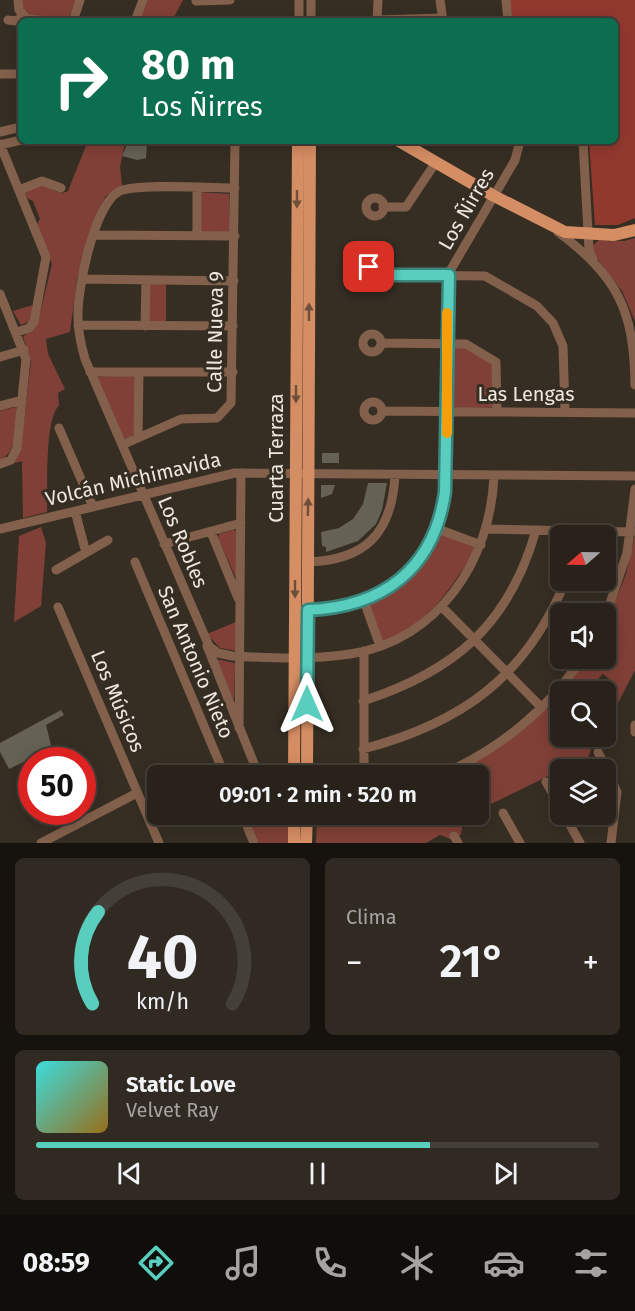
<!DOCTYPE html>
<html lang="es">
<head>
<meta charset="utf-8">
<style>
	:root { --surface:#28221a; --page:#302a23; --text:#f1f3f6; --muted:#a5a4a2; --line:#443f39; --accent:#59cebf }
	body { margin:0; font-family:"Fira Sans",sans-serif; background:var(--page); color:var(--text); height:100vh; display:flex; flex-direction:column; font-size:22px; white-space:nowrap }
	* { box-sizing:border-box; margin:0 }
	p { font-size:20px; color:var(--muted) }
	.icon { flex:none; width:33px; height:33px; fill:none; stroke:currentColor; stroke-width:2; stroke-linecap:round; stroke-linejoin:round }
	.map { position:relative; height:843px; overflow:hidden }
	.panel { display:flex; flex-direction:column; gap:15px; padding:15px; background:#16130e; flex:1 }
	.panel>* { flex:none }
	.banner { position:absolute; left:18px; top:18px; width:600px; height:126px; border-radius:9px; box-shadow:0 3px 15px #0003,0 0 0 2px var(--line); background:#0b6e4f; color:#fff; overflow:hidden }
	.needle { width:39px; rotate:250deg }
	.fabs { position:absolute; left:550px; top:525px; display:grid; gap:12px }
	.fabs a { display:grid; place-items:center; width:66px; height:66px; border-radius:9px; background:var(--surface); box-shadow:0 3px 15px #0003,0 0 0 2px var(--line); font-size:30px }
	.speed { position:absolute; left:18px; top:747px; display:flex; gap:12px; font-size:30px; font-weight:700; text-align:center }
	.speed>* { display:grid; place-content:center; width:78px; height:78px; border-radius:50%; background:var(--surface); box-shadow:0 3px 15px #0003,0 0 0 2px var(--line); line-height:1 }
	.speed .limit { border:9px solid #d22; background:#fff; color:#111 }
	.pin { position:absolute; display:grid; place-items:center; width:51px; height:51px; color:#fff; margin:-26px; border-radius:12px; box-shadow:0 3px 9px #0006 }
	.me { position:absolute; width:66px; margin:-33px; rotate:0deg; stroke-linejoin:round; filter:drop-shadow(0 0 4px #0008) }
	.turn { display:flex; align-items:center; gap:21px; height:126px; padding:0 24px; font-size:27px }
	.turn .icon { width:78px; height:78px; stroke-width:2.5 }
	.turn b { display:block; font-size:42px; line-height:51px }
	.big { font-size:45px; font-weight:600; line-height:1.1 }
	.panel .card { flex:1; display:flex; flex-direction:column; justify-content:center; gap:9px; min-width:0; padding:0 21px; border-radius:9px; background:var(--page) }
	.panel .dial { align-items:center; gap:0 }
	.dial svg { height:156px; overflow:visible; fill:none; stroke:var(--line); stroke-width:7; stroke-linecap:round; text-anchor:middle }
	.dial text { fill:var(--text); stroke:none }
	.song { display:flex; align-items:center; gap:18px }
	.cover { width:72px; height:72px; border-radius:9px; background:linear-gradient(135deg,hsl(180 70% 55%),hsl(40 70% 35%)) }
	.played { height:6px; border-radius:3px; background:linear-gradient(90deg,var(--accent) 70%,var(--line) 70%) }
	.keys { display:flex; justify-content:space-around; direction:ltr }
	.heat { display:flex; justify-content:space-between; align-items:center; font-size:33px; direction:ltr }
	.panel .tiles { flex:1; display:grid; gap:15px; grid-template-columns:1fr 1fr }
	.card:last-child { grid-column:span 2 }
	.trip { position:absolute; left:147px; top:765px; width:342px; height:60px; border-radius:9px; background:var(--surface); box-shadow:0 3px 15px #0003,0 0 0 2px var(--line); font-weight:600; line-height:60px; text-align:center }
	.tabs { display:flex; height:96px; justify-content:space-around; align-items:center; background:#100e0a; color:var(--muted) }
	.tabs .icon { width:42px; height:42px }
	.tabs .active { color:var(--accent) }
	.tabs b { font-size:27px; color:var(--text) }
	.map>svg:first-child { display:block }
	.green { fill:#814037 }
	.forest { fill:#92392e }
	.building { fill:#656153 }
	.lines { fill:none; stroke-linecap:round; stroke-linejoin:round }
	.minor { stroke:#83604b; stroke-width:9 }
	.major { stroke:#d58d63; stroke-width:12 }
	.oneway { fill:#6e4f39 }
	.route-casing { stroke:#3a867c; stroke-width:15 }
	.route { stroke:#59cebf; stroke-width:10 }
	.slow { stroke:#f59e0b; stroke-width:10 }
	.labels { text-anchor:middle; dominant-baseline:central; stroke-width:6; stroke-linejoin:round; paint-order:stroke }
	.street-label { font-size:20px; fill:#eee8e1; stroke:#362e23 }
</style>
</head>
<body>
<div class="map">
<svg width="635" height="843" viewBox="0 0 635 843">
	<rect width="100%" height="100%" fill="#362e23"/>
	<!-- green -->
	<path class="green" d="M20 0H76L69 17 65 19 29 17 22 11Z
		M147 0H183L172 21H138Z
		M125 142 120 167 122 185 106 196 99 208 77 279 70 332 46 339 48 354 65 389 58 393 59 405C44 422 48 488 47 512L23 518 22 461 15 463 21 447 31 361 23 337 38 322 52 264 37 224 40 219 33 201 27 198 24 192 42 183C51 188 59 196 68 191L87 143Z
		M199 192 229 194 230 234 200 232Z
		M635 238V321L622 291 595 256 592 246 599 240 624 241Z
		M148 283H166V324L147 323Z
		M33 305 30 321 21 325 13 311Z
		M465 347 493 365 494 407 456 409 452 407 451 348Z
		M137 374 136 435 124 439 97 377Z
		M15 407 17 410C15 427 18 452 0 460V411Z
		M41 527 46 543 41 606 14 622 19 536Z
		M233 530 237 531 236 578 218 538 219 534Z
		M438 533 474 545 475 550C452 587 427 627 382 641L368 604 422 561Z
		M635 534V670L618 703 606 712V692L600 691 609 679 603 674 586 691 562 692 586 659 606 658V624L626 574Z
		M238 621 237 651 220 648 207 634Z
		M216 659 235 663 234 699 231 696Z
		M546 707 555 720 561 724V736L582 739 591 748 589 756 479 810 478 776H447Z
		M472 814 474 818 463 823 461 834 453 840 440 835 426 843H316L317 817 313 815Z
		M247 815H290V843H259Z"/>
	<!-- forest -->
	<path class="forest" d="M509 0H635V218L618 225H595L589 141H615V21H513Z"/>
	<!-- building -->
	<path class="building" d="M128 142H147L146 158 137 160 122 156Z
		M322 453H339V463H322Z
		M368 483H387L382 510 376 524 358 541 326 552V547L322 546 321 532 339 528 353 519 363 504Z
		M321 485H335L332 494 321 498Z
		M61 710 64 715 46 725 53 753 39 760 34 757 9 769 0 752V743Z"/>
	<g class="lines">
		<!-- minor -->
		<path class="minor" d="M18 0 19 10 27 19 49 21
			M440 0 443 21
			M506 0 508 21
			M196 1 230 0
			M8 20 16 21 23 16
			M377 20 442 18
			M73 21 80 0
			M135 21 143 0
			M299 21V0
			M311 21V0
			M377 21 378 0
			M0 74H21
			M0 132 21 127
			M583 141 589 250 593 260
			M0 144 46 257 34 322 29 328 17 332
			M0 145 21 140
			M235 188C212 188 137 183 120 191 94 203 77 290 78 318 78 332 81 345 85 359L209 646 218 653 232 656C270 658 312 660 350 654 439 640 491 560 494 475
			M19 190 42 181 61 188
			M366 207a9 9 0 1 1 18 0a9 9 0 1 1-18 0Z
			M383 207H406L436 162
			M558 232C618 277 634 310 635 385
			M95 235 235 236
			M197 236V189
			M364 275a9 9 0 1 1 18 0a9 9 0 1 1-18 0Z
			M382 275 485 276 537 306 553 323 563 346 565 411
			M82 279 234 281
			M0 294 26 359 17 448 11 460 0 464
			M78 325 233 326
			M145 326 146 280
			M363 343a9 9 0 1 1 18 0a9 9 0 1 1-18 0Z
			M381 343 466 344 496 362 497 411
			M0 357 24 350
			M90 372H233
			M364 411a9 9 0 1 1 18 0a9 9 0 1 1-18 0Z
			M0 406 22 400
			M382 411 635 413
			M59 428 93 507
			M138 438 139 372
			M122 445 181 419 217 418 231 403 235 141
			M75 511 86 553
			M0 529 235 473 635 476
			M438 529 481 545
			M487 529 632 532
			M211 532 238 598
			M164 544 241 523
			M135 562 225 776
			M308 562C366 560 392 533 395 475
			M56 570 108 540
			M364 601 380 646
			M58 607 159 843
			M442 607 541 707
			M307 610C498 604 437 407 447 282L450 271 515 160 520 141
			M606 615 627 553 635 489
			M207 646 259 776
			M363 701C455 671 509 625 536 530
			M635 725V732
			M239 728 241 473
			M363 749C462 723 526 677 566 580
			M598 752 617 792 611 843
			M364 776V651
			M437 776C495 753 548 710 582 658
			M546 782 561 808
			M503 813 520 843
			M242 814 254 843
			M564 814 580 843
			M454 836 458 843
			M41 843 137 793"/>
		<!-- major -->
		<path class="major" d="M399 141 494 196 565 232 614 235 635 230
			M294 776 298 141
			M307 776 310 141
			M294 843V814
			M306 843 307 814"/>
	</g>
	<!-- one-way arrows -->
	<defs><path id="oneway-solid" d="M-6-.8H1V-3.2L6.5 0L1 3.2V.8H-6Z" transform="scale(1.5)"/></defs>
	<g class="oneway">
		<use href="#oneway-solid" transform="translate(297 199) rotate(90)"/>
		<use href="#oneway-solid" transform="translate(309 312) rotate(-90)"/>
		<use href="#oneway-solid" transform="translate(296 394) rotate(90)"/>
		<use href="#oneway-solid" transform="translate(308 507) rotate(-89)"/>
		<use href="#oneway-solid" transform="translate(295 589) rotate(90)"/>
	</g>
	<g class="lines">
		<defs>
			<path id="route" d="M307 704 308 610C383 607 434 569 445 492L449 275H382L378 267H369"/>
		</defs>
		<!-- route casing -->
		<use href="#route" class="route-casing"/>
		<!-- route -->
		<use href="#route" class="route"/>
		<!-- slow -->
		<path class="slow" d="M447 313V433"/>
	</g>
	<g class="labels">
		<!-- street labels -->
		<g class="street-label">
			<text transform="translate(466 209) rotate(-60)">Los Ñirres</text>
			<text transform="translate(215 332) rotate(-89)">Calle Nueva 9</text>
			<text x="526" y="394">Las Lengas</text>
			<text transform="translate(276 458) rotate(-90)">Cuarta Terraza</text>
			<text transform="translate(133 479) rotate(-13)">Volcán Michimavida</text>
			<text transform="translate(183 542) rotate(67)">Los Robles</text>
			<text transform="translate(196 662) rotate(67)">San Antonio Nieto</text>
			<text transform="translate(118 701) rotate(67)">Los Músicos</text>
		</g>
	</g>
</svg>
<div class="fabs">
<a><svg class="needle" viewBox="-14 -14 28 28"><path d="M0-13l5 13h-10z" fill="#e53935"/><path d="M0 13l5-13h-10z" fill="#a5a4a2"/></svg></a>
<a><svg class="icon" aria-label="sound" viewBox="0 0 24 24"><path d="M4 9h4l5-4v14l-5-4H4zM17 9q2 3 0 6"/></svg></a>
<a><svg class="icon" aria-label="search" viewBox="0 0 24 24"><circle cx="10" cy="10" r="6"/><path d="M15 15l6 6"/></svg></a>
<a><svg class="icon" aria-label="layers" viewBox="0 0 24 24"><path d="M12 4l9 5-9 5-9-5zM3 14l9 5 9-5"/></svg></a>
</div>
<div class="speed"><div class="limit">50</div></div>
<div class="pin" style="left:369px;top:267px;background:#d93025"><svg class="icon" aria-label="arrive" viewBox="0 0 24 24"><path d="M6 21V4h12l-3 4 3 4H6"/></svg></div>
<svg class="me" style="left:307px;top:704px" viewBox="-20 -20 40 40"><path d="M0-17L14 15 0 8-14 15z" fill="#59cebf" stroke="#fff" stroke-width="4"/></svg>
<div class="trip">09:01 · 2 min · 520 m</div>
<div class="banner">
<div class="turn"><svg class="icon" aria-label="right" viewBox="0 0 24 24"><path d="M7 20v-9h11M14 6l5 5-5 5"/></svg><div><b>80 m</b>Los Ñirres</div></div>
</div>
</div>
<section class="panel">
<div class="tiles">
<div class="card dial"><svg viewBox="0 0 100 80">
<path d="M14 69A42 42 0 1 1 86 69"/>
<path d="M14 69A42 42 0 0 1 17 22" stroke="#59cebf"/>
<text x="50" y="56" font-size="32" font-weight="700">40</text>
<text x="50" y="72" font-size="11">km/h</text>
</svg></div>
<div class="card"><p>Clima</p>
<div class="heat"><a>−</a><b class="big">21°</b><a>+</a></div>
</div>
<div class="card">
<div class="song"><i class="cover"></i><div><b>Static Love</b><p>Velvet Ray</p></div></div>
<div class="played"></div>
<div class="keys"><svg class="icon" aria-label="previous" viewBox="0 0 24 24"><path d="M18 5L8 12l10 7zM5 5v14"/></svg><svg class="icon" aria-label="pause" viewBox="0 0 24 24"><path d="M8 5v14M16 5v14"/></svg><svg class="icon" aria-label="next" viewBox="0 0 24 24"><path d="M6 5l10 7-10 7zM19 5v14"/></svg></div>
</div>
</div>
</section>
<nav class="tabs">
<b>08:59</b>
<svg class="icon active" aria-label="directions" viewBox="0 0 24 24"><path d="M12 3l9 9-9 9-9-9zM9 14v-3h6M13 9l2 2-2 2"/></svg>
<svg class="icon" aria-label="music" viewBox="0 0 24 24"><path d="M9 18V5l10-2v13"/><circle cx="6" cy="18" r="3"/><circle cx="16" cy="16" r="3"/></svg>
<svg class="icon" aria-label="phone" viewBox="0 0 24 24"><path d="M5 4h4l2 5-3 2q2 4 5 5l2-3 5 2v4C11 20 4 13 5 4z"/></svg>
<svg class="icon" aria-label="climate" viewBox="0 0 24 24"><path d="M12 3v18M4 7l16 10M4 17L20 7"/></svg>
<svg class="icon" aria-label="car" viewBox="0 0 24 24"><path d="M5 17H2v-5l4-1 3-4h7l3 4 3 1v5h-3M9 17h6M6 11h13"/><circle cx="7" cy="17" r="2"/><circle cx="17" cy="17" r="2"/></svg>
<svg class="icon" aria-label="filters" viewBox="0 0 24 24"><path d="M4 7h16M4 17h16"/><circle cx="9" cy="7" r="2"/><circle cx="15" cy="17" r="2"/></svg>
</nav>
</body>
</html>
